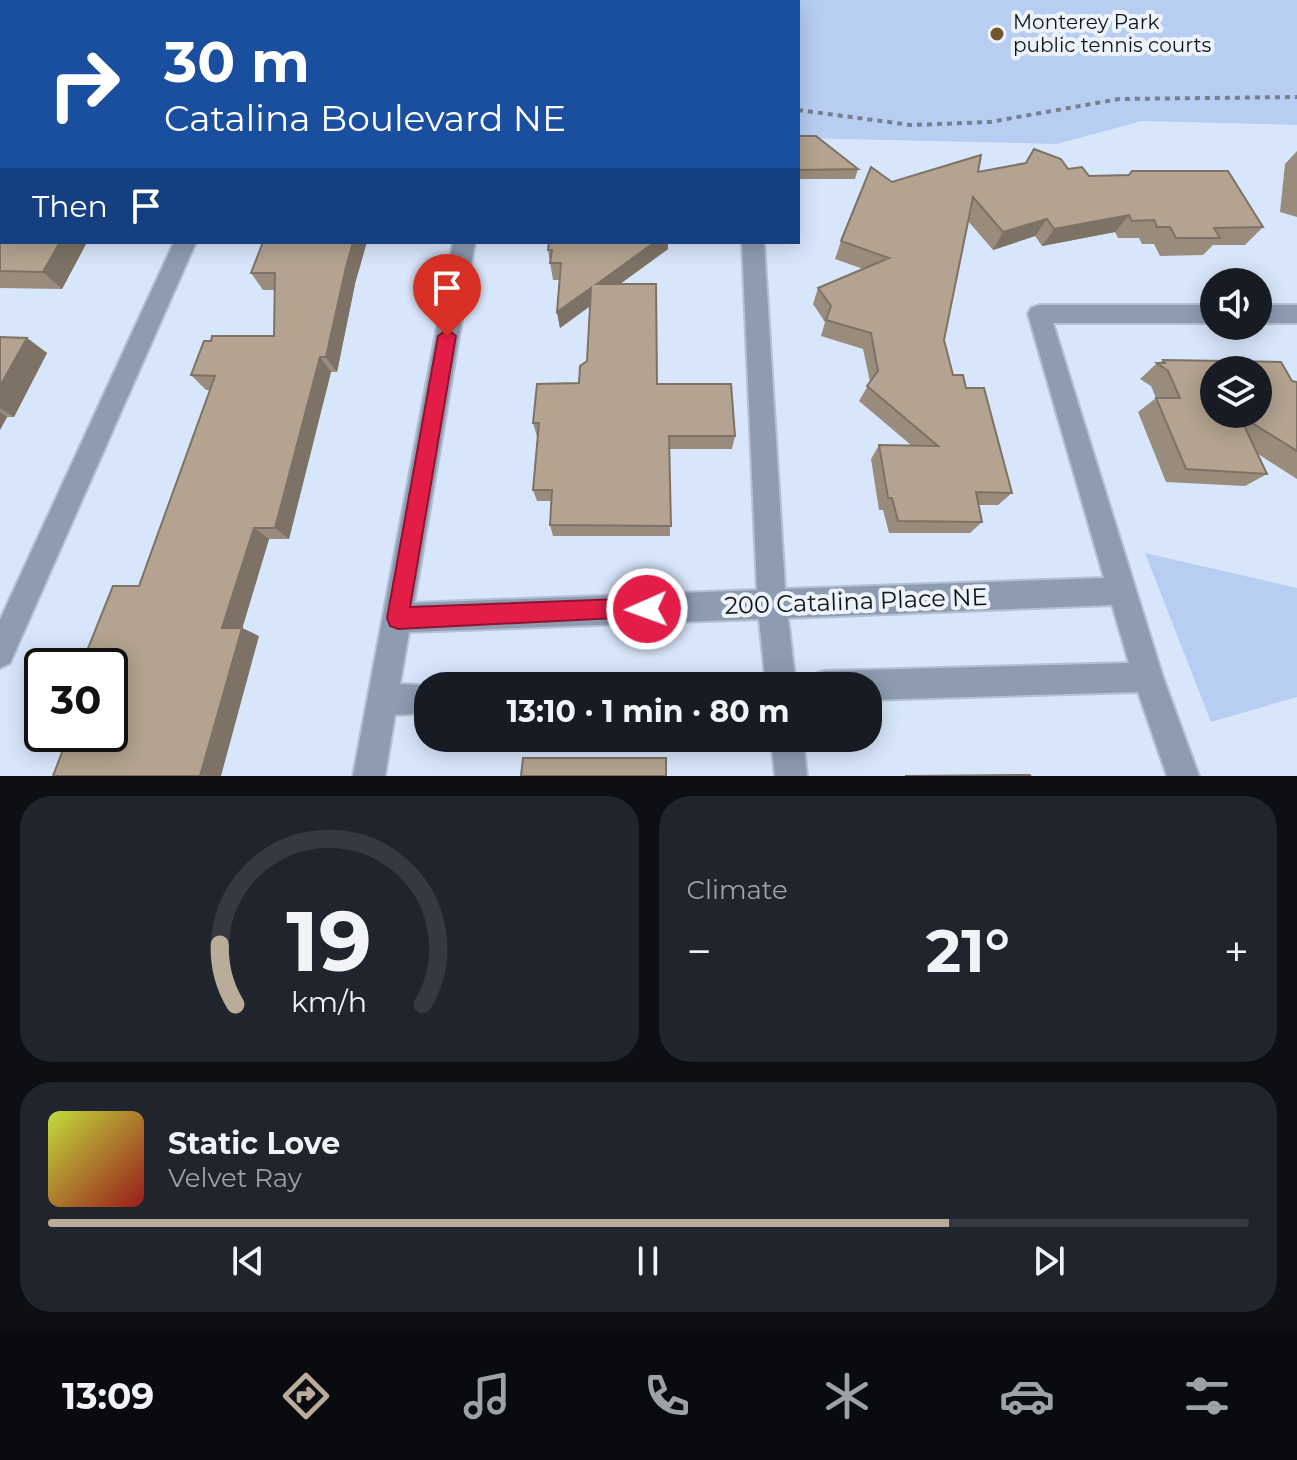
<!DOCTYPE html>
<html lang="en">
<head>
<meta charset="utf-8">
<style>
	:root { --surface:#171b24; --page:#20242c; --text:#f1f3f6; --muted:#9ea1a6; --line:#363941; --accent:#b9ac9b }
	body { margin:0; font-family:Montserrat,sans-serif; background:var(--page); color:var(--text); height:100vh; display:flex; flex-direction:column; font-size:30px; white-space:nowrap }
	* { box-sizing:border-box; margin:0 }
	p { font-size:26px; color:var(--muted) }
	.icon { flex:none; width:44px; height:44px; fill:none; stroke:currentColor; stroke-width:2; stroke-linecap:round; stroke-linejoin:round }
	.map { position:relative; height:776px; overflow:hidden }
	.details { display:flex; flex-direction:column; gap:20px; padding:20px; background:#0d0f14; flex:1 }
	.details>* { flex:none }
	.banner { position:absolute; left:0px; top:0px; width:800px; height:244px; box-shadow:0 4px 20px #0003; background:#1a4fa0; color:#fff; overflow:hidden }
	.tools { position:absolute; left:1200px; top:268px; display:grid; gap:16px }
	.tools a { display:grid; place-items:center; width:72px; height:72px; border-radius:50%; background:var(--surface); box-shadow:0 4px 20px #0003; font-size:40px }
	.speed { position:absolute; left:24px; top:648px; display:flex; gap:16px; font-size:40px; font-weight:700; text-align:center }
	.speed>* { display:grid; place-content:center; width:104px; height:104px; border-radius:50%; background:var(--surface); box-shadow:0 4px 20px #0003; line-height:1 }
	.speed .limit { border:4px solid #111; border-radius:12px; background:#fff; color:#111 }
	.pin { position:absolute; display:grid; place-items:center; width:68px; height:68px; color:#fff; margin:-82px -34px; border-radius:50% 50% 50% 0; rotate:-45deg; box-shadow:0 0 8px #0007 }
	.pin .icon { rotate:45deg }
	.me { position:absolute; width:88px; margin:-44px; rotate:268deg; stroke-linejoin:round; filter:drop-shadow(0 0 6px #0008) }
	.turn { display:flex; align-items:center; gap:28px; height:168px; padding:0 32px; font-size:36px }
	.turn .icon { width:104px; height:104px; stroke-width:2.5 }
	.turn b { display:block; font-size:56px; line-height:68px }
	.then { display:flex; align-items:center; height:76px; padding:0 32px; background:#0003; gap:16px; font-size:30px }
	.big { font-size:60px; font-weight:700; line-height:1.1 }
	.details .widget { flex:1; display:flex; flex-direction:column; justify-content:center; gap:12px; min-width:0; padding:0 28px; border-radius:32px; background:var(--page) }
	.details .dial { align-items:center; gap:0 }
	.dial svg { height:208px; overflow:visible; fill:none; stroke:var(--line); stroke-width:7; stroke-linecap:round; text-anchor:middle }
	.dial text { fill:var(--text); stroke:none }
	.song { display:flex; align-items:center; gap:24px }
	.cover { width:96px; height:96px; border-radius:12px; background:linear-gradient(135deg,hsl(70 70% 55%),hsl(0 70% 35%)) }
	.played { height:8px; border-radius:4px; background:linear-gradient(90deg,var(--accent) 75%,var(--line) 75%) }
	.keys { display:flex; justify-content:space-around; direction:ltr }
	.heat { display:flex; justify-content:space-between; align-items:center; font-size:44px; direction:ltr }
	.details .tiles { flex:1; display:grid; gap:20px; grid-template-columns:1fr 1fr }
	.widget:last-child { grid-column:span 2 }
	.trip { position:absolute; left:414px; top:672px; width:468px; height:80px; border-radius:32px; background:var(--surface); box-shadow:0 4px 20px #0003; font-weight:700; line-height:80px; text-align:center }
	.tab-bar { display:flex; height:128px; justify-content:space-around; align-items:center; background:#090b0e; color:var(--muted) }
	.tab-bar .icon { width:56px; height:56px }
	.tab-bar .current { color:var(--accent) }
	.tab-bar b { font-size:36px; color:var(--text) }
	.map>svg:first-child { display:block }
	.green { fill:#b7cef2 }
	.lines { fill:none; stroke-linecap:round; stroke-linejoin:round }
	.minor-casing { stroke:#b4c0d3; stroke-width:4 }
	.path { stroke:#76808e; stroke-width:4; stroke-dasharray:5 5; stroke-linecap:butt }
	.minor { fill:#8e9cb2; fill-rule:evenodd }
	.wall { fill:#9a8c7c }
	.shaded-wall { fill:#7d7265 }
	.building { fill:#b3a390; stroke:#7d7265; stroke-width:2; fill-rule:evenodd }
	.route { fill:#e11d48; stroke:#92132f; stroke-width:2 }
	.poi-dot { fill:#75552b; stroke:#edf3fb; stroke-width:3 }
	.labels { text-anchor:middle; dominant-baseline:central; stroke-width:8; stroke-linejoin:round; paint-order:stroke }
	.far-poi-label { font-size:20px; fill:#10151c; stroke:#edf3fb; text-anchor:start }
	.street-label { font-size:24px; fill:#10151c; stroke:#edf3fb }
</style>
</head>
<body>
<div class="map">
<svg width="1297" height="776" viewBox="0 0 1297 776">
	<rect width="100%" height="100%" fill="#d8e6fb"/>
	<!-- green -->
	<path class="green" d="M550 0H1297V125L1142 121 1057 144 798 138V2Z
		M1145 553 1297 588V697L1211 722Z"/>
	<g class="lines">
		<defs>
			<path id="minor" d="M501 0H517V2H501Z
				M174 242H196L10 663 0 668V620Z
				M453 242H475L414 603 757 590 742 242H764L785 589 1104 578 1028 314 1031 308 1039 305H1214V323H1053L1163 677 1199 776H1167L1138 692 868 700V686H809L813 675 824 671 1129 663 1112 605 788 618 796 686H766L759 619 409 632 400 684 436 686H428V713L395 715 385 776H353Z
				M1258 305H1297V323H1258Z
				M771 738H803L807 776H775Z"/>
		</defs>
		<!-- minor casing -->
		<use href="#minor" class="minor-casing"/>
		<!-- path -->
		<path class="path" d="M798 110 911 125 990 122 1119 99 1297 97"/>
		<!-- minor -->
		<use href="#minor" class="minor"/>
	</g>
	<!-- wall -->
	<path class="wall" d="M0 13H2V85L0 84Z
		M798 136 858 169 855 179H798Z
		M1297 151V217L1280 212 1285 164Z
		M1068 169 1263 227 1245 245H1213L1203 255 1160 256 1154 244H1142L1139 238H1118L1115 232 1042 246 1035 236 993 250 968 221 944 340 953 375 966 388 1012 493 998 505H979L982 522 970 533H889L883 510H879L871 459 879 445H911L859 401 870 382 863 349 821 336 825 322 813 304 818 288 863 269 835 259 841 241 892 182 978 172Z
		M0 205 2 242H87L62 289 0 288Z
		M263 242 355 284 337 372H331L289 539H269L242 628 259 636 139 586 210 390H206L191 375 274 336 275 290H263L251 273Z
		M549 242H668V249L620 284 657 384 735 436 732 449H669L670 536H553L550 525 551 501H537L533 490 538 437H537L533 423 579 383 587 361 590 306 560 328 557 312 559 280H553L548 250Z
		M0 337 27 338 47 353 14 417H7L0 430Z
		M1163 360 1297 382V479L1258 454 1267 474 1245 486 1166 482 1138 412 1156 398 1151 386 1140 379 1157 363H1159Z"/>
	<!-- shaded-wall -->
	<path class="shaded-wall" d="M1129 215 1115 232 1042 246 1054 229Z
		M1047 219 1035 236 993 250 1003 232Z
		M60 242H87L62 289 43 272Z
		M353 242H367L355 284 337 372 326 357 346 267Z
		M655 242H668V249L598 300 597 284Z
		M591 288 593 304 560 328 557 312Z
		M27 338 47 353 14 417 0 408V386Z
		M320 357 331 372 289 539 275 528Z
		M0 412 7 417 0 430Z
		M254 528 269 539 240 636 222 628Z
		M242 628 259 636 221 776H200Z"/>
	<!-- building -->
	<path class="building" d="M336 0H411V2H335Z
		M0 13H2V66H0Z
		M798 136H816L858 169 798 170Z
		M1034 149 1061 159 1068 169 1082 167 1089 176 1129 175 1132 171H1228L1263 227 1214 228 1220 238H1176L1170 227H1157L1154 220 1132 221 1129 215 1054 229 1047 219 1003 232 973 197 944 340 953 375H963L966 388H984L1012 493 976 492 982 522 898 521 892 498H888L879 445 938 446 867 386 878 371 871 333 826 320 831 306 818 288 889 258 841 241 871 167 892 182 981 155 978 172 1026 163Z
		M2 202V242H60L43 272 0 271V205Z
		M263 242H353L346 267 326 357H320L275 528H254L222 628H242L200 776H53L69 734H110V666H81L113 586H139L215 376 191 375 204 341H211L212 336H274L275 273H251Z
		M549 242H655L597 284H656L657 384H731L735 436H669L671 526 550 525 552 490H533L539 423H533L537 384 579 383 580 366 587 361 591 288 557 312 561 263H550L552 250H548Z
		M0 337 27 338 0 386Z
		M1163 360 1281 362 1292 381 1297 382V451L1239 415 1267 474 1186 469 1156 398H1180L1168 371 1157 363H1165ZM1214 370H1258V414H1214Z
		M523 758H666V776H521Z
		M1029 775 1031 776H905Z"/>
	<!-- route -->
	<path class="route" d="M447 329 456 336 410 607 647 598 655 601 658 609 655 616 398 629 390 626 387 618 438 336Z"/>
	<!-- markers -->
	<circle class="poi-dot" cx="997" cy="34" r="8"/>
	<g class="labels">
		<!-- far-poi labels -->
		<g class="far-poi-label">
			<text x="1013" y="22">Monterey Park<tspan x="1013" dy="23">public tennis courts</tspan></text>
		</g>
		<!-- street labels -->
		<g class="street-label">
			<text transform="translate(856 601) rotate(-2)">200 Catalina Place NE</text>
		</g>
	</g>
</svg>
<div class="tools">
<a><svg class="icon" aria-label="sound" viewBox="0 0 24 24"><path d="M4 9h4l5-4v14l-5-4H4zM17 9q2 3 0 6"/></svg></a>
<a><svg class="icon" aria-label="layers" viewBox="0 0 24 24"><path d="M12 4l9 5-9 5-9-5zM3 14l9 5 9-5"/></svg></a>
</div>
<div class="speed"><div class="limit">30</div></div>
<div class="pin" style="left:447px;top:336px;background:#d93025"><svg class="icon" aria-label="arrive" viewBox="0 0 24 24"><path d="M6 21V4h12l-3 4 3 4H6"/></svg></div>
<svg class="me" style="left:647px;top:609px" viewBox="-20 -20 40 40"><circle r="17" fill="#e11d48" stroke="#fff" stroke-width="3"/><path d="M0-11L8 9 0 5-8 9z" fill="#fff"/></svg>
<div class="trip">13:10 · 1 min · 80 m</div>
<div class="banner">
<div class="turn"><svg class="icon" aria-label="right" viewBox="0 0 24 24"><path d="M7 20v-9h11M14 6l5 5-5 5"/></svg><div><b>30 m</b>Catalina Boulevard NE</div></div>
<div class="then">Then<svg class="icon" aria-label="arrive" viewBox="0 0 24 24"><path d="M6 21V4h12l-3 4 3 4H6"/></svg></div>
</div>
</div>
<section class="details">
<div class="tiles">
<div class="widget dial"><svg viewBox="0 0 100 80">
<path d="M14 69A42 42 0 1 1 86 69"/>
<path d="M14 69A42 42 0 0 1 8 46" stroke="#b9ac9b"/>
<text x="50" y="56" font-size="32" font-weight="700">19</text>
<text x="50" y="72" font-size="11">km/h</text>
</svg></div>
<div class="widget"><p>Climate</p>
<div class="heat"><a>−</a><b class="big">21°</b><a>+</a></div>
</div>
<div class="widget">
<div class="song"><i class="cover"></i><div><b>Static Love</b><p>Velvet Ray</p></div></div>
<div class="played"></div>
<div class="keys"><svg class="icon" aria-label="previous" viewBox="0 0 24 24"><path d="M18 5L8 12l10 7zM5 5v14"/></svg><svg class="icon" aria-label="pause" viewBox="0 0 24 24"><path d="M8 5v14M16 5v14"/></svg><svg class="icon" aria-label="next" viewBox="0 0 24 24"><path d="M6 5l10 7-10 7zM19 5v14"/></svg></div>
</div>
</div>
</section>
<nav class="tab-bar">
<b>13:09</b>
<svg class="icon current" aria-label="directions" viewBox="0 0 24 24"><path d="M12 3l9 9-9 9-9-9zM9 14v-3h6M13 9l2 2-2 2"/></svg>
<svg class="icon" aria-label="music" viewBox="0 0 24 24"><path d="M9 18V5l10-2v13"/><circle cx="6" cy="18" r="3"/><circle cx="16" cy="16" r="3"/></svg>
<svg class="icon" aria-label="phone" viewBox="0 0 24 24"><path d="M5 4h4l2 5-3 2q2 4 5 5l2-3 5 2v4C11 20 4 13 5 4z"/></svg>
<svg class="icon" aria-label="climate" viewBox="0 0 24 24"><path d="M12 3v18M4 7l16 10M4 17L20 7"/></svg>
<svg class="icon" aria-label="car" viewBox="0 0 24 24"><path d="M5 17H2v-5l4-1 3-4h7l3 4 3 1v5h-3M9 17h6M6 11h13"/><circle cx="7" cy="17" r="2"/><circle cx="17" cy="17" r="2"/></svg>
<svg class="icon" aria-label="filters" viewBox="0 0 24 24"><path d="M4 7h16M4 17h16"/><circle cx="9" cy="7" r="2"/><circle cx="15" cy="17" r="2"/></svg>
</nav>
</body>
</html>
